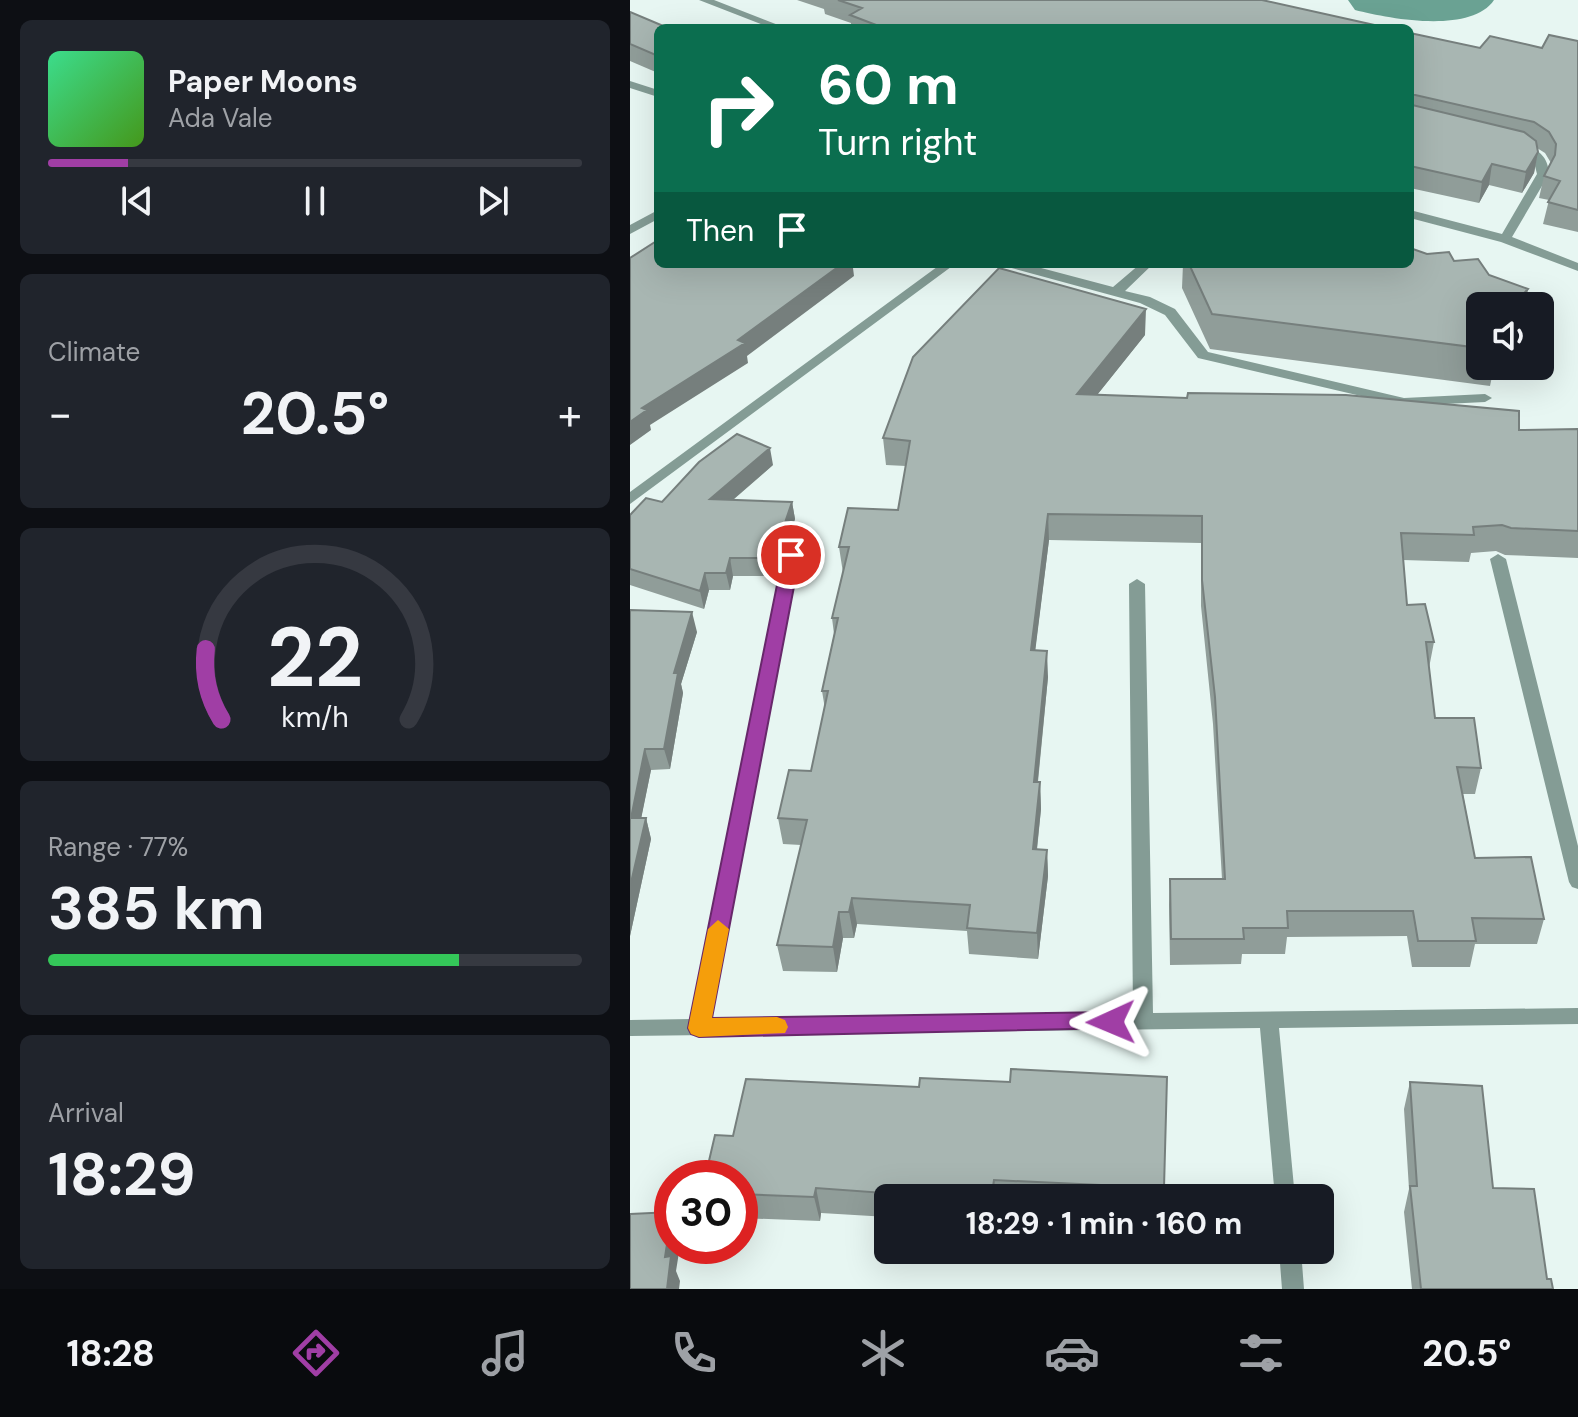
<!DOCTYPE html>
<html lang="en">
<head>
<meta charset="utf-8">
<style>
	:root { --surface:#171b24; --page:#20242c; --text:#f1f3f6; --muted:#9ea1a6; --line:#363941; --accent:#a03ea5 }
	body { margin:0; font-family:"DM Sans",sans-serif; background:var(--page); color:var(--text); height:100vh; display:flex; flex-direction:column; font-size:30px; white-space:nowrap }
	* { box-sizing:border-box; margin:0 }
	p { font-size:26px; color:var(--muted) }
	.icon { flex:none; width:44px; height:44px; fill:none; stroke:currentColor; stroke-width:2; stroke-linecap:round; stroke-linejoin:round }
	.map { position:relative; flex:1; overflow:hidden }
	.details { display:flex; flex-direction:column; gap:20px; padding:20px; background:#0d0f14; width:630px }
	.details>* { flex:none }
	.guide { position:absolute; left:24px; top:24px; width:760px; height:244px; border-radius:12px; box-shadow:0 8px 32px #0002; background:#0b6e4f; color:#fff; overflow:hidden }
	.tools { position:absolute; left:836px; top:292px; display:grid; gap:16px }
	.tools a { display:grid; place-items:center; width:88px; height:88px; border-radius:12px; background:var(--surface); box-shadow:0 8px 32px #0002; font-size:40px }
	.speed { position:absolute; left:24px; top:1160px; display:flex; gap:16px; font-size:40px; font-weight:700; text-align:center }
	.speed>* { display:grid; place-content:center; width:104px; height:104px; border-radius:50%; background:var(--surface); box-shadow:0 8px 32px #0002; line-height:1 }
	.speed .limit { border:12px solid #d22; background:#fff; color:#111 }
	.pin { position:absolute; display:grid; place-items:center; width:68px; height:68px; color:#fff; margin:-34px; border:4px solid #fff; border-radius:50%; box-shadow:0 2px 8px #0007 }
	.me { position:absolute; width:88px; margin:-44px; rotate:269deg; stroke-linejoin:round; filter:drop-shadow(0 0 6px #0008) }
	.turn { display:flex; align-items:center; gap:28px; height:168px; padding:0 32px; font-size:36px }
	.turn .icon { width:104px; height:104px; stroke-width:2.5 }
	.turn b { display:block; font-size:56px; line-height:68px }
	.then { display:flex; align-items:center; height:76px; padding:0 32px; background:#0003; gap:16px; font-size:30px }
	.big { font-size:60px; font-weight:700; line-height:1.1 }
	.details .tile { flex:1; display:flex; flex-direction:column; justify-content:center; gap:12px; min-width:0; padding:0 28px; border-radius:12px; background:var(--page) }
	.details .dial { align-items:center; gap:0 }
	.dial svg { height:208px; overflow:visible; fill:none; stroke:var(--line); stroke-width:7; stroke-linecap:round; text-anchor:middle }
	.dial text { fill:var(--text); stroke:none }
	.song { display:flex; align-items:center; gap:24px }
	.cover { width:96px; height:96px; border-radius:12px; background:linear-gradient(135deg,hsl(150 70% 55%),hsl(100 70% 35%)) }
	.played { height:8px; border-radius:4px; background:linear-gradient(90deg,var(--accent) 15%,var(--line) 15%) }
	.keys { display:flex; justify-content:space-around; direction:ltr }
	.heat { display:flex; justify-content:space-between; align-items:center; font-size:44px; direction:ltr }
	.charge { height:12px; border-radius:6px; background:linear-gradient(90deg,#34c759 77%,var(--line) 0) }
	.trip { position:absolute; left:244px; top:1184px; width:460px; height:80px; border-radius:12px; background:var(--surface); box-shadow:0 8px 32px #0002; font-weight:700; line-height:80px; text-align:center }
	.menu { display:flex; height:128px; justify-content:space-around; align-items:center; background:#090b0e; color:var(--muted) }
	.menu .icon { width:56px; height:56px }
	.menu .active { color:var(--accent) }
	.menu b { font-size:36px; color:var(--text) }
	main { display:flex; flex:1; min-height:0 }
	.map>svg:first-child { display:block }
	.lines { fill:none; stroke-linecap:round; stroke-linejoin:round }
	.river { fill:#6aa293; fill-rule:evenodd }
	.service { fill:#849c95; fill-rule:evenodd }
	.minor { fill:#849c95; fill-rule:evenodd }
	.wall { fill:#909d99 }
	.shaded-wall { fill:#767f7d }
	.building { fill:#a8b6b2; stroke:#767f7d; stroke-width:2 }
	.route { fill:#a03ea5; stroke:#68286b; stroke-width:2 }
	.slow { fill:#f59e0b }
</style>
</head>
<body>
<main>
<section class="details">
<div class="tile">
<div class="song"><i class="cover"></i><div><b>Paper Moons</b><p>Ada Vale</p></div></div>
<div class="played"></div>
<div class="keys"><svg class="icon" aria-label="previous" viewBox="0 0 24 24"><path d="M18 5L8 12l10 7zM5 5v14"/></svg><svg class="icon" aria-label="pause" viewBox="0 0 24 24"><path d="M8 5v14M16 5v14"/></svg><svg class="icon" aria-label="next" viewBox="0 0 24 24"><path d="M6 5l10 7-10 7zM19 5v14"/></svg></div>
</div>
<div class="tile"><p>Climate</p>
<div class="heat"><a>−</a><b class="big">20.5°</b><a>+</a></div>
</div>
<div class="tile dial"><svg viewBox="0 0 100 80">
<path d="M14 69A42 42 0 1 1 86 69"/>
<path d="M14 69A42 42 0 0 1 8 42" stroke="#a03ea5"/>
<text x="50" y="56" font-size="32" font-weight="700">22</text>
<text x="50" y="72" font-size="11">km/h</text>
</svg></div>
<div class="tile"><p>Range · 77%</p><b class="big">385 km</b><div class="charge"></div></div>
<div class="tile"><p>Arrival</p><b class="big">18:29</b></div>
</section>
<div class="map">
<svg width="948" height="1289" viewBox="0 0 948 1289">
	<rect width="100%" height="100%" fill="#e7f6f2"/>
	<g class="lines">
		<!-- river -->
		<path class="river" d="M718 0H864C841 34 760 19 725 10Z"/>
		<!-- service -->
		<path class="service" d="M376 264H396L483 287 510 264H523L495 291 520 297 545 309 578 352 774 398 855 394 862 398 855 402 774 406 568 358 535 315 510 303 378 267Z"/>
		<!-- minor -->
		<path class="minor" d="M69 0H84L156 28H141Z
			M0 81 28 90V97L0 88Z
			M888 144C906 148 918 154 919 174L882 237 948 263V271L871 242 780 218V210L872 234 907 174 903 158 882 147Z
			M28 210V219L0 234V225Z
			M311 264H325L0 504V492Z
			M161 550 169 555 80 1019 503 1013 499 584 507 579 515 584 523 1013 948 1008V1024L649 1028 665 1198H645L630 1028 0 1036V1020L61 1019 153 555Z
			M868 554 876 559 948 846V889L942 887 939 882 860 559Z
			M649 1250H671L674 1289H652Z"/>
	</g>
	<!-- wall -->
	<path class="wall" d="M167 0H632L758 28H221V23L195 14 194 9Z
		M0 12 28 28V73L0 61Z
		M780 33 850 48H912L948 41V232L913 224 919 200 909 198 914 176 921 163 915 153 907 148 908 152 904 173 892 193 859 185 849 203 780 188Z
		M797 254 824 261 859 275 898 289 894 306H850V366H871L864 367 860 386 580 349 552 288 553 264H780Z
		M515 335 467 395 889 430 948 429V558L875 555 866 551 841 553 839 562 773 560 777 605 804 642 799 668 805 718 851 768 845 794H833L845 858 914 919 907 944H845L840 967H782L777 936 657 937 655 954H612L611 964 540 965 539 905 540 879H592L583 724 571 606V543L419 540 405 650 418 677 408 782H410L411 809 407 850H417L418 876 408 959 339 954 337 931 227 924 224 938H213L207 972 153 971 147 945 171 845 153 844 148 818 181 771 195 709 192 691 204 634 202 618 213 573 209 547 268 510 276 466 256 465 253 438Z
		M143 465 103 500 162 502 165 519 146 576H103L100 590H79L74 609 0 585V515L32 502Z
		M0 610 67 632 51 684 53 693 40 769 21 770 11 818H16L21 839 0 936Z
		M537 1077 533 1198H258V1217L191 1213 190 1221 110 1218V1178L103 1136 289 1087Z
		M780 1082 863 1188 923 1289H782L774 1212 779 1189 774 1109Z"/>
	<!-- shaded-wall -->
	<path class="shaded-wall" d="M908 152 904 173 892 193 896 172Z
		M862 164 859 185 849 203 852 182Z
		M212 264H228L223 268 224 276 117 356 118 363 20 425 21 430 0 445V422L12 408 108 340Z
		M898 289 894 306H882Z
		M516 309 515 335 447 420V394Z
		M140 448 143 465 84 516 80 499Z
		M162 502 165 519 146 576 143 558Z
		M418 514 419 540 402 677 401 650Z
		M100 558 103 576 100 590 96 573Z
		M75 573 79 590 74 609 70 591Z
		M62 612 67 632 51 684 53 693 40 769 34 749 44 673Z
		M417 651 418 677 405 808 404 782Z
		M15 749 21 770 7 839 1 818Z
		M410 782 411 809 404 875 403 849Z
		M16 818 21 839 0 936V887Z
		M417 850 418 876 408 959 407 933Z
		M222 898 227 924 224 938 219 912Z
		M209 912 213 938 207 972 203 947Z
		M364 1180 365 1198H363L362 1193Z
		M186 1188 191 1213 190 1221 184 1197Z
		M42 1214V1246H50L46 1271 50 1281 49 1289H37L35 1257Z"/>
	<!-- building -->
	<path class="building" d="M208 0H632L758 28H254L220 15 232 8Z
		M0 12 38 28H28V56L0 44Z
		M780 33 850 48 860 36 912 48 919 35 948 41V210L918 202 930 181 914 176 925 155 926 144 919 132 904 122 781 94 782 105 894 132 906 141 908 152 896 172 862 164 852 182 780 166Z
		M28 240V264H212L108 340 115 343 12 408 17 410 0 422V258Z
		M780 248 797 254 819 252 824 261 848 259 859 275 898 289 882 306H850V348L582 314 559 264H780Z
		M369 268 516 309 447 394 557 398 558 393 716 395 889 411V430L948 429V531L881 528 872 525 843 527 844 535 771 533 777 605 795 604 804 642H796L805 718H844L851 768 827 767 845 858 901 857 914 919 842 918 846 941H788L783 911H657L658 928H613L614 939H541L540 879H595L585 697 572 580V516L418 514 401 650 417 651 404 782H410L403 849 417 850 407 933 337 928 340 905 222 898 219 912H209L203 947 147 945 177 820 148 818 159 770 181 771 198 691H192L208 618H202L219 547H209L218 508 268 510 280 441 253 438 283 357Z
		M107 434 140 448 80 499 162 502 143 558H100L96 573H75L70 591 0 569V515L16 498 32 502 69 462Z
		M0 610 62 612 44 673H48L34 749H15L1 818H16L0 887Z
		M381 1069 537 1077 534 1188 364 1180 362 1193 269 1188 268 1194 186 1188 184 1197 110 1194V1178H75L85 1135 103 1136 116 1079 289 1087 290 1078 380 1082Z
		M780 1082 852 1086 863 1188 904 1189 917 1279H921L923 1289H791L780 1186H787Z
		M589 1188 591 1198H550L549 1193Z
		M42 1212 35 1257 41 1256 37 1289H0V1214Z"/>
	<!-- route -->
	<path class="route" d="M161 550 170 555 82 1018 481 1012 489 1015 492 1022 489 1028 69 1037 61 1034 58 1028 153 555Z"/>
	<!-- slow -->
	<path class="slow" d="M88 920 99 929 82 1018 147 1017 155 1020 158 1027 155 1033 69 1037 61 1034 58 1028 78 929Z"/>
</svg>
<div class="tools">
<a><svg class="icon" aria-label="sound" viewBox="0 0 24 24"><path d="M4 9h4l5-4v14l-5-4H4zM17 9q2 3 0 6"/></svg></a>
</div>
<div class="speed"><div class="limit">30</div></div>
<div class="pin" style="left:161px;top:555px;background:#d93025"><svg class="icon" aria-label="arrive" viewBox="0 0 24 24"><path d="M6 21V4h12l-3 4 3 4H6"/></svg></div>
<svg class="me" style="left:481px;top:1022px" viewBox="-20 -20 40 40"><path d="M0-17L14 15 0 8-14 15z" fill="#a03ea5" stroke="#fff" stroke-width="4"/></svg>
<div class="trip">18:29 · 1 min · 160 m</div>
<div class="guide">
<div class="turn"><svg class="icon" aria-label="right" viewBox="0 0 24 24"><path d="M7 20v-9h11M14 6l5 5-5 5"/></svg><div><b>60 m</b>Turn right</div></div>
<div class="then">Then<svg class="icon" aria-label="arrive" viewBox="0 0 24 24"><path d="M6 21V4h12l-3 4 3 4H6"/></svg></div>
</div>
</div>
</main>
<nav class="menu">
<b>18:28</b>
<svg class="icon active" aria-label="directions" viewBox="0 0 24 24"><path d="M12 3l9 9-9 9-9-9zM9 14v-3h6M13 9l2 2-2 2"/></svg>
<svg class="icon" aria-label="music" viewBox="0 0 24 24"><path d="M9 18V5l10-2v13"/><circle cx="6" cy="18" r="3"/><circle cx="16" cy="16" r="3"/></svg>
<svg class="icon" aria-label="phone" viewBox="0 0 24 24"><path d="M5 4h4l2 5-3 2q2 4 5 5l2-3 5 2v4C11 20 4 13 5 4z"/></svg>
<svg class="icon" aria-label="climate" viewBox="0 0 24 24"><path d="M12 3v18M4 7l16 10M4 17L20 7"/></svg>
<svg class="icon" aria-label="car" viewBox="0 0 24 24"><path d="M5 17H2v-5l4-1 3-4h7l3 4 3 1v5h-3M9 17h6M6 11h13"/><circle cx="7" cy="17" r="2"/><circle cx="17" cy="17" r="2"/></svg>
<svg class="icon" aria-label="filters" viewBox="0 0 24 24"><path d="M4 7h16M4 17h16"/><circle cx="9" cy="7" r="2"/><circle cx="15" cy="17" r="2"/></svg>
<b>20.5°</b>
</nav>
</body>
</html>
